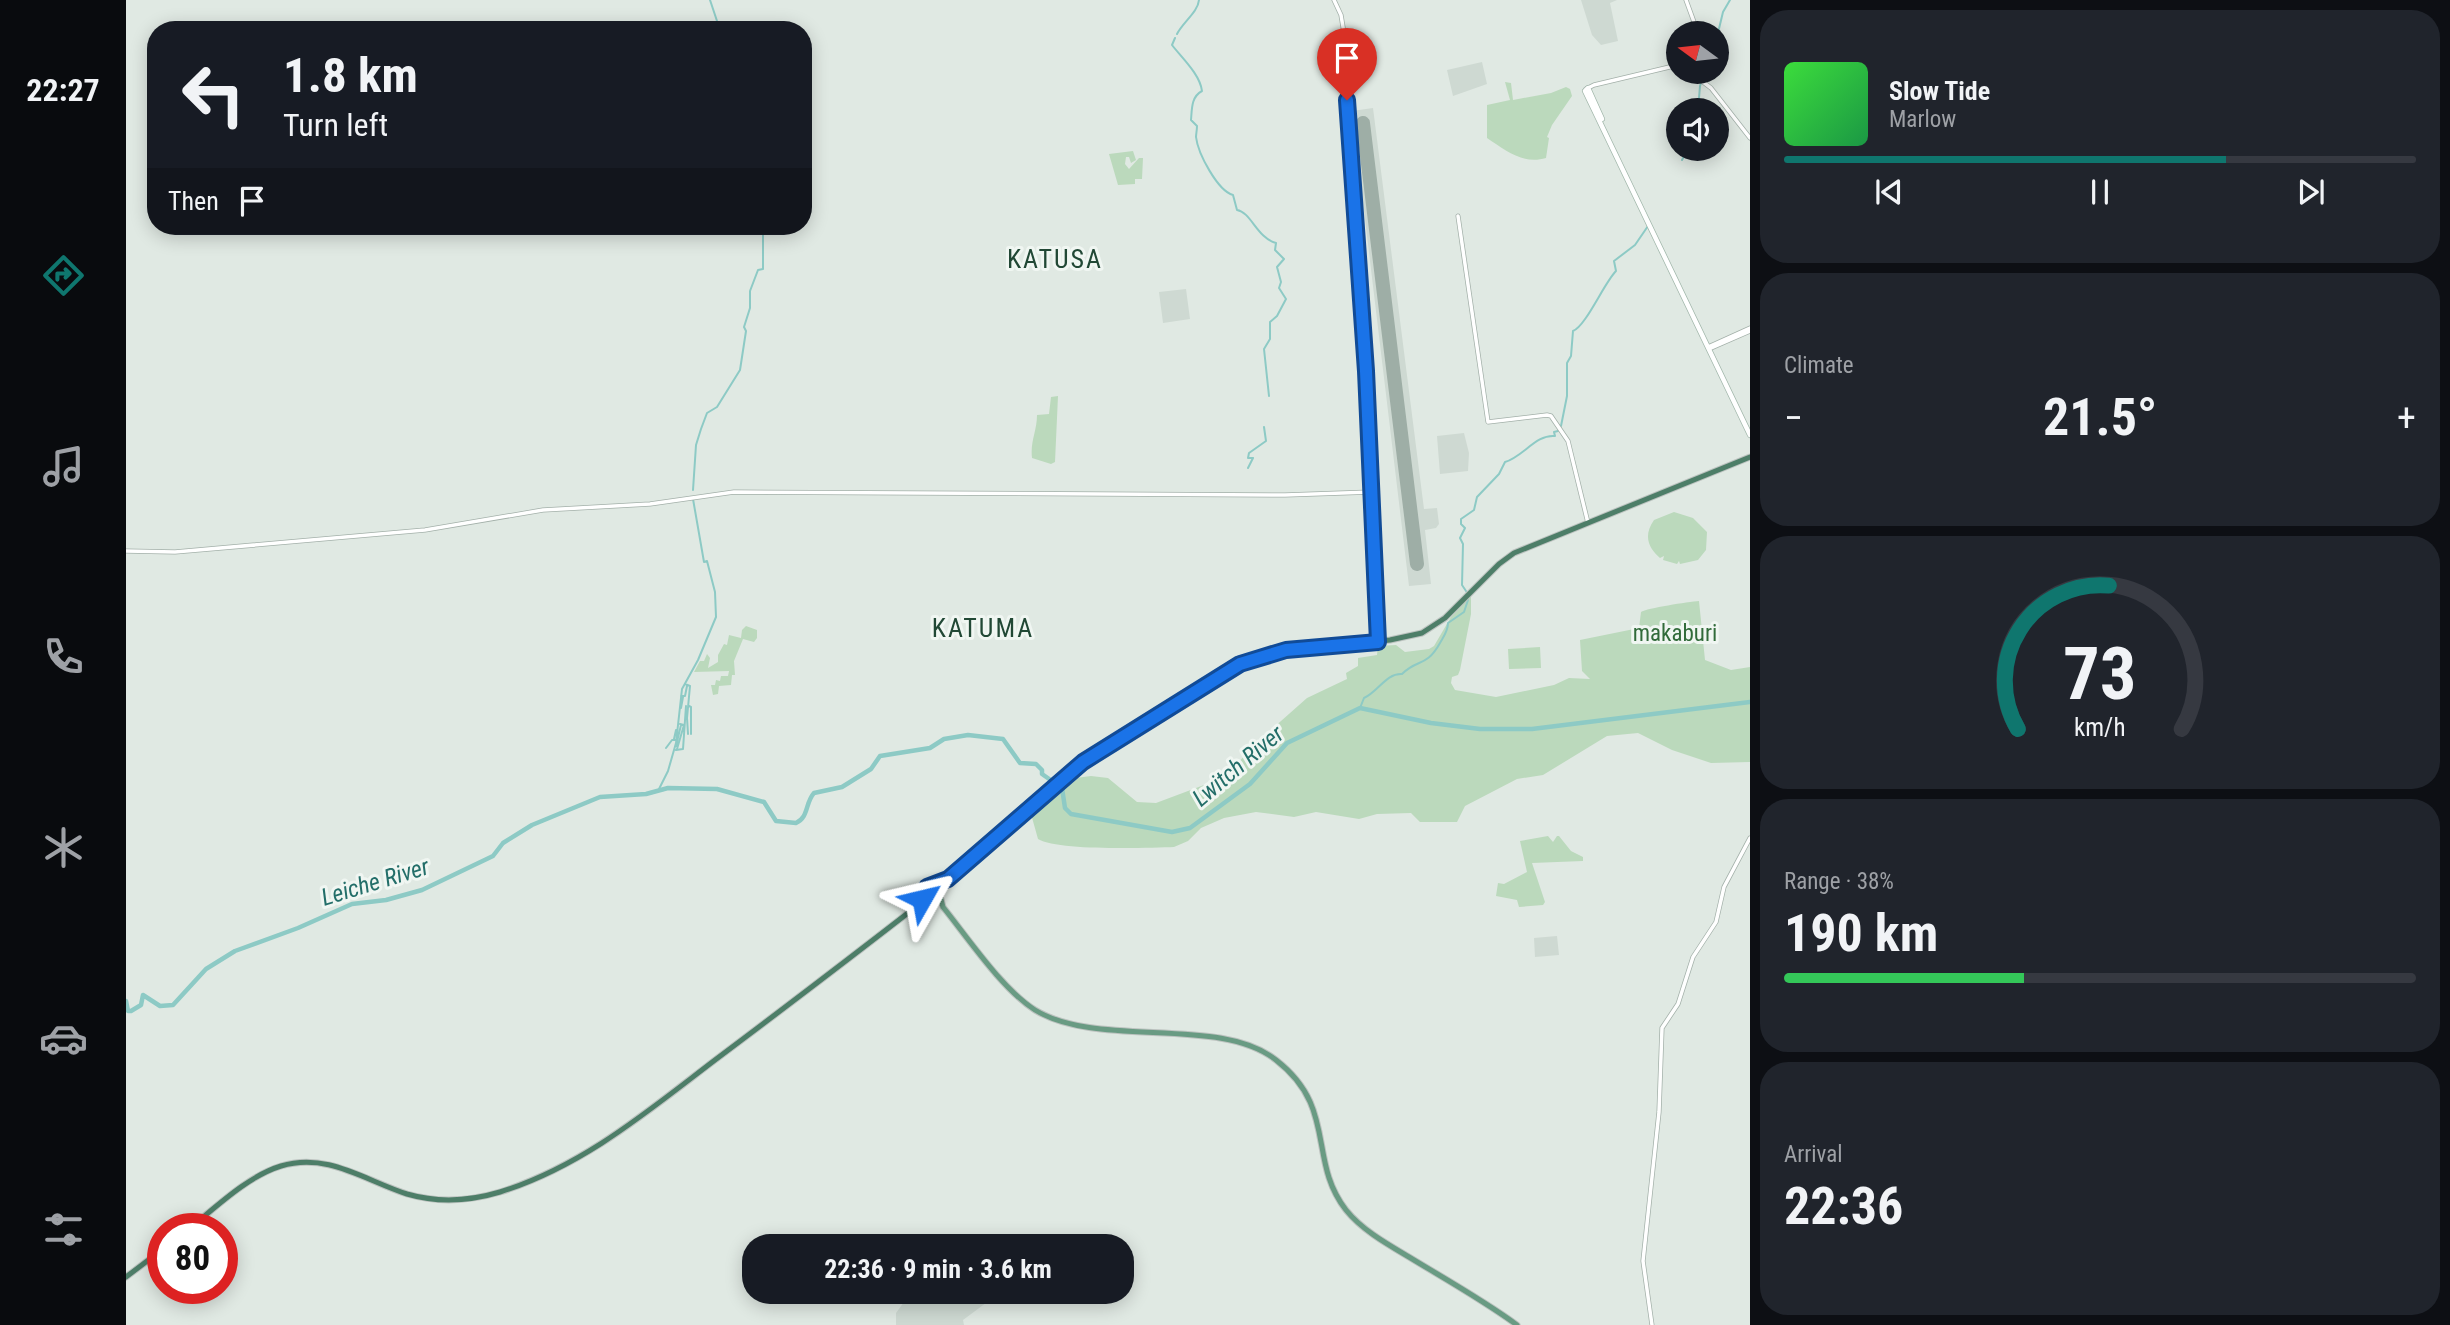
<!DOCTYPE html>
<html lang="en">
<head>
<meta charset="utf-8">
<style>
	:root { --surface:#171b24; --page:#20242c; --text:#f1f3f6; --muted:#9ea1a6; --line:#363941; --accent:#0f766e }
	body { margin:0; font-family:"Roboto Condensed",sans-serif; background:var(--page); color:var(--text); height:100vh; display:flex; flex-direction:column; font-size:26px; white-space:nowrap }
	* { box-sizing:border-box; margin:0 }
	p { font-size:23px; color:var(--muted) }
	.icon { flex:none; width:38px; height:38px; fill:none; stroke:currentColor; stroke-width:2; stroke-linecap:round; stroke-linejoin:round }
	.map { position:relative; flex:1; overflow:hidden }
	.sheet { display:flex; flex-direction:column; gap:10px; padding:10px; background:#0d0f14; width:700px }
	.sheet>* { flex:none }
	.top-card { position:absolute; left:21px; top:21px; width:665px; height:214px; border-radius:28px; box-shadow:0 4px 18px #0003; background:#171b24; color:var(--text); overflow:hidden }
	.needle { width:46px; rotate:285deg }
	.buttons { position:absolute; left:1540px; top:21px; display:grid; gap:14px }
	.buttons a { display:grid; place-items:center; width:63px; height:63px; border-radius:50%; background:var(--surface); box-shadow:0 4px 18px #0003; font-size:35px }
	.speed { position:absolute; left:21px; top:1213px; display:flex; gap:14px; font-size:35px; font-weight:700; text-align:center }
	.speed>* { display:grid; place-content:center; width:91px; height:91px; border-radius:50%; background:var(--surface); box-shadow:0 4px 18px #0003; line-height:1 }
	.speed .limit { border:10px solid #d22; background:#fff; color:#111 }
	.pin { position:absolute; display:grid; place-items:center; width:60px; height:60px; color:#fff; margin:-72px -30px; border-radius:50% 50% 50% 0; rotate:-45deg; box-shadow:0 0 7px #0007 }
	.pin .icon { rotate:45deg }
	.me { position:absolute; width:77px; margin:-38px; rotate:53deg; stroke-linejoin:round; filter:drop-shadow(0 0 5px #0008) }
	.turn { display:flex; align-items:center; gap:24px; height:147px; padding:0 21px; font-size:32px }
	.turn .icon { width:91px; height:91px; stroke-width:2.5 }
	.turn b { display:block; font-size:49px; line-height:60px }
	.then { display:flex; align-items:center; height:66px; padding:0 21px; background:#0003; gap:14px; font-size:26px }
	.big { font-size:52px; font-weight:700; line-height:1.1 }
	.sheet .widget { flex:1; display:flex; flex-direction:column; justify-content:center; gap:10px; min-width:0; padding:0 24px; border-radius:28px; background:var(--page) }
	.sheet .dial { align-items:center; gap:0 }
	.dial svg { height:182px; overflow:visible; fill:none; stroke:var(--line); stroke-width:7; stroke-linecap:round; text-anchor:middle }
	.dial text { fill:var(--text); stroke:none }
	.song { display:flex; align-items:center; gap:21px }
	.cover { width:84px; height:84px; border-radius:10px; background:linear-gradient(135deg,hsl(120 70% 55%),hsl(140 70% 35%)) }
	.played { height:7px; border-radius:4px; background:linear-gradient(90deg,var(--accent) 70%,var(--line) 70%) }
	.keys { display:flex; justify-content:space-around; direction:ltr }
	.heat { display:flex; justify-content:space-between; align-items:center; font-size:38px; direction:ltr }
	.charge { height:10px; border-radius:5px; background:linear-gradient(90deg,#34c759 38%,var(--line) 0) }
	.trip { position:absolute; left:616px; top:1234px; width:392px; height:70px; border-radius:28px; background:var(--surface); box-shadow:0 4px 18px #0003; font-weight:700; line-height:70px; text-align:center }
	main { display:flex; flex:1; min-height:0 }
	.tab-bar { display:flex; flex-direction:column; width:126px; justify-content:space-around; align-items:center; background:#090b0e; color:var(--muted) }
	.tab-bar .icon { width:49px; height:49px }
	.tab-bar .on { color:var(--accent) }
	.tab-bar b { font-size:32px; color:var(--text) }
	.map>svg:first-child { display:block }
	.built { fill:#ced9d2 }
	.green { fill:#bbd9bc }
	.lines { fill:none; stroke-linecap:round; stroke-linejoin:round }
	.stream { stroke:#8dcac5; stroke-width:2 }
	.river { stroke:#8dcac5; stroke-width:4.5 }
	.runway { stroke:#9eaea6; stroke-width:14 }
	.tertiary-casing { stroke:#a3b0a9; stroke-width:5 }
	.secondary-casing { stroke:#a2b7ab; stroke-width:6 }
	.primary-casing { stroke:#bdc3c0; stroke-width:7 }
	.trunk-casing { stroke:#bdc3c0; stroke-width:7 }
	.tertiary { stroke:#fff; stroke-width:3.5 }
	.secondary { stroke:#fff; stroke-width:4.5 }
	.primary { stroke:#699b83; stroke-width:5 }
	.trunk { stroke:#4d7e68; stroke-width:5 }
	.route-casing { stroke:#114b97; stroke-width:18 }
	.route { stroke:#1a73e8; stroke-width:12 }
	.labels { text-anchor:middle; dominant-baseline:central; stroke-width:6; stroke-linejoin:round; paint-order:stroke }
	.park-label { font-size:23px; fill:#316b3a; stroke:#f0f6f2 }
	.water-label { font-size:24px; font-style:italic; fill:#236e69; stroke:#f0f6f2 }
	.quarter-label { font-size:26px; letter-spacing:2px; fill:#214835; stroke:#f0f6f2 }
</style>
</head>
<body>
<main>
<nav class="tab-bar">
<b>22:27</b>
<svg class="icon on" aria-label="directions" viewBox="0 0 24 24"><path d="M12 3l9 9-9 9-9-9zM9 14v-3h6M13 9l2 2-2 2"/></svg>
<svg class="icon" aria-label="music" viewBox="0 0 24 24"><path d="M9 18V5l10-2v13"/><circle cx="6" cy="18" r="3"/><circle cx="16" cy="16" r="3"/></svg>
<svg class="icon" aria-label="phone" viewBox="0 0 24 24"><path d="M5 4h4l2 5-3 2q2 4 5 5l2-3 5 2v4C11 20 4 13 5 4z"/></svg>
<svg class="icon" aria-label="climate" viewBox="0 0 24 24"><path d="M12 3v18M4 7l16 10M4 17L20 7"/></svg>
<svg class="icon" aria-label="car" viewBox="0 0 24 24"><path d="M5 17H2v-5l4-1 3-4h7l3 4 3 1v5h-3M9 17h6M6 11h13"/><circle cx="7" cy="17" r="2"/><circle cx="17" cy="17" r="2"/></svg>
<svg class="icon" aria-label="filters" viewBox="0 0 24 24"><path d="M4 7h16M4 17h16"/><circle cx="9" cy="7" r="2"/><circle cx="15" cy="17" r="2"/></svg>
</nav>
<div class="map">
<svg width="1624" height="1325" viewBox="0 0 1624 1325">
	<rect width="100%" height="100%" fill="#e0e9e3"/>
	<!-- built -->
	<path class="built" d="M1455 0H1491L1484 3 1492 41 1475 45 1466 35Z
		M1356 62 1361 84 1327 96 1321 70Z
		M1247 108 1298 509 1311 508 1313 524 1310 528 1299 530 1305 584 1283 586 1226 111Z
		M1060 289 1064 319 1037 323 1033 292Z
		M1338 433 1343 453 1342 471 1314 474 1311 436Z
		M1431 936 1433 955 1409 957 1408 938Z
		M780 1292H867L868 1297 837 1320 838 1325H770V1313L778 1302Z"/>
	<!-- green -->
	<path class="green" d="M1379 82 1385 83 1387 100 1425 93 1440 87 1444 89 1446 96 1426 125 1421 137 1423 138 1420 158C1397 165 1379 150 1361 138V105L1384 100Z
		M1007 151 1010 160 1005 163 1003 157H1000L999 164 1003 169 1013 158H1017L1016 179H1009V184L992 185 983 154Z
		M932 396 929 462 925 464 906 458C904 441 911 431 911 415L923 414 925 397Z
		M1548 512 1567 518 1581 532 1580 550 1572 560 1554 564 1553 561 1551 564 1537 560 1538 556 1534 558C1524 549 1516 537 1528 520Z
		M1345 596V614L1334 670 1332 675 1326 677 1325 683 1329 690 1370 697 1428 685 1443 678 1464 679 1456 671 1454 640 1513 628 1515 612C1521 608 1562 602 1573 601L1579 660 1605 670 1624 667V762L1585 763 1546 750 1512 733 1481 736 1417 775 1391 779 1339 806 1331 822H1294L1285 813 1251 814 1233 819 1190 812 1168 817 1130 812 1098 818 1075 828 1062 841 1048 847C1021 848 931 851 912 839L905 814 919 800 927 797 942 779 965 776 982 778 1011 802 1030 803 1078 785 1101 775 1129 744 1181 698 1221 679 1220 673 1232 666V658L1251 655 1252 646 1270 645 1279 652 1303 649 1308 646 1325 617Z
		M620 626 631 630V638L628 642 617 639 608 661 609 675H606L605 685 593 686 592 694 587 695 585 685H589L590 680 594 681 595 676H602L603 671 568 672 574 661H578L581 654 584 658 582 668 592 662V655L598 644 601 645 603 635 615 638 616 630Z
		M1414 647 1415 668 1383 669 1382 649Z
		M1422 836 1427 842 1431 836H1433L1445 851 1457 857V861L1406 863 1419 902 1417 905 1393 907 1391 900 1370 896 1372 883 1378 884 1401 872 1394 841Z"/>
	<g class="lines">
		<!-- stream -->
		<path class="stream" d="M584 0 594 30
			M1051 34C1057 22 1072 12 1073 0
			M1591 37 1597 12 1604 0
			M1049 38 1046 45C1055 57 1074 74 1076 91 1065 97 1066 109 1065 120L1071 126C1071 130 1070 134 1070 137 1072 154 1092 191 1107 195L1111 210C1125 212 1131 238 1150 243L1149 250 1158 259 1151 267 1155 282 1153 288 1160 299 1151 316 1144 322V339L1138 349 1143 396
			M1572 110 1574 86 1579 72
			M1556 160 1562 149
			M1435 426 1441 396V363L1445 356 1447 331C1460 326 1478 283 1490 271L1488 261 1509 245 1522 226
			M1122 468 1127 458H1122L1123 453 1140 441 1138 427
			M567 490 570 445 575 429 581 413 591 407 614 370 620 331 618 327 624 308V291L632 270 637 269V226
			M1342 594 1336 585 1337 544 1334 538 1339 528 1335 524V519L1348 510 1351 497 1373 474 1379 462C1397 457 1410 434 1429 436L1428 432 1432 431
			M559 684 564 686 561 718 562 734
			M555 696H559L561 686
			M563 706 565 707V734
			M555 708 557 697
			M1234 708 1238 698C1252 692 1260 673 1276 674 1292 658 1300 668 1314 643 1318 636 1322 631 1322 623L1338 612 1342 600
			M548 739 550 730
			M550 746 555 725
			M540 748 546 740H550
			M551 749 558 725 554 724
			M550 750 557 749 560 706
			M533 789 542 771 550 743 556 689 572 660 590 617 589 592 581 561 578 562 567 499"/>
		<!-- river -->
		<path class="river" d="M0 1001 2 1011H5L15 1005 17 995 34 1006 47 1005 80 969 109 951 172 928 226 904 260 900 296 890 367 856 377 843 406 825 474 797 520 794 542 788 591 789 638 802 650 821 670 823C683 817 679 803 688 793L716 787 745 769 754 756 804 748 818 739 842 735 877 739 894 763 910 764 916 770V774L936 788 939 808 945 814 1046 832 1064 828 1124 784 1161 743 1234 708 1305 723 1354 729H1406L1624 702"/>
		<!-- runway -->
		<path class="runway" d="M1237 123 1291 564"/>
		<defs>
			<path id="tertiary" d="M1208 0 1215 15 1218 33 1240 372 1252 642
				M1560 0 1572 33
				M1564 72 1585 88 1624 138
				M1460 89 1468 85 1552 65
				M1332 216 1362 422 1421 415 1425 416 1442 441 1462 523
				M1582 347 1624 328
				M1583 349 1624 331
				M0 551 49 552 299 530 417 510 524 504 608 492 1159 495 1245 492
				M1526 1325 1517 1261 1533 1112 1536 1028 1552 1004 1567 957 1590 922 1598 887 1624 838"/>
			<path id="secondary" d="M1462 88 1476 119
				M1459 91 1624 435"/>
			<path id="primary" d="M814 896 817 907C842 938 876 989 909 1010 973 1049 1094 1015 1150 1060 1212 1108 1181 1160 1220 1210 1236 1230 1261 1244 1283 1257 1319 1279 1357 1300 1391 1325"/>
			<path id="trunk" d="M809 887 832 871 957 763 1102 670 1131 657 1153 651 1264 640 1296 633 1319 618 1373 564 1388 553 1624 457
				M804 902 799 898V889L804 886 811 888
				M64 1228C90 1207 122 1176 155 1166 201 1152 238 1180 281 1194 312 1203 344 1201 374 1192 457 1166 522 1111 589 1060 657 1009 724 958 791 906L811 900 821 882
				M0 1277 37 1249"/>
		</defs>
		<!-- tertiary casing -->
		<use href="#tertiary" class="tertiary-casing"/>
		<!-- secondary casing -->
		<use href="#secondary" class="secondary-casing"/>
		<!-- primary casing -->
		<use href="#primary" class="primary-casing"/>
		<!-- trunk casing -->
		<use href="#trunk" class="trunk-casing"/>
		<!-- tertiary -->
		<use href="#tertiary" class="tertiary"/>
		<!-- secondary -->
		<use href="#secondary" class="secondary"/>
		<!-- primary -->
		<use href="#primary" class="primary"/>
		<!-- trunk -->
		<use href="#trunk" class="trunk"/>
	</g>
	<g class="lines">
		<defs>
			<path id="route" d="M796 899 801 887 822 879 957 762 1114 664 1160 650 1252 642 1240 371 1221 100"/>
		</defs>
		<!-- route casing -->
		<use href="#route" class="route-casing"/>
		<!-- route -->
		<use href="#route" class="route"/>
	</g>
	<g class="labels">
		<!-- park labels -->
		<g class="park-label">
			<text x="1549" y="633">makaburi</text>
		</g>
		<!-- water labels -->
		<g class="water-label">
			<text transform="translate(1112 766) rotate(-40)">Lwitch River</text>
			<text transform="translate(249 882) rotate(-17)">Leiche River</text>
		</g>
		<!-- quarter labels -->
		<g class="quarter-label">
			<text x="929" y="259">KATUSA</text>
			<text x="857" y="628">KATUMA</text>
		</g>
	</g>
</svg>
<div class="buttons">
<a><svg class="needle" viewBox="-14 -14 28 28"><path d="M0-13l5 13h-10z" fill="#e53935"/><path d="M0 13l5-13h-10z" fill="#9ea1a6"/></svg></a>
<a><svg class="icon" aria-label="sound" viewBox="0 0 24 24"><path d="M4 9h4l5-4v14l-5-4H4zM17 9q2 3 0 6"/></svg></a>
</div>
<div class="speed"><div class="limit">80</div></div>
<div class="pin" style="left:1221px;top:100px;background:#d93025"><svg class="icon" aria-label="arrive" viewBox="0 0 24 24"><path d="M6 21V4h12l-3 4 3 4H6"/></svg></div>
<svg class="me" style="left:796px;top:899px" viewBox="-20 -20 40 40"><path d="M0-17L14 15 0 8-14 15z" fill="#1a73e8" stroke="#fff" stroke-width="4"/></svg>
<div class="trip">22:36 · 9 min · 3.6 km</div>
<div class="top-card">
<div class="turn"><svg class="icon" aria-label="left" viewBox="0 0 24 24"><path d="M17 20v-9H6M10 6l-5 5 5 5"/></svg><div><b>1.8 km</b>Turn left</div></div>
<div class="then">Then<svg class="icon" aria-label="arrive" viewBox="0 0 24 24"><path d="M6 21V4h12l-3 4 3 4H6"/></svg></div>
</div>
</div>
<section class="sheet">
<div class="widget">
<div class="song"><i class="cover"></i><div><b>Slow Tide</b><p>Marlow</p></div></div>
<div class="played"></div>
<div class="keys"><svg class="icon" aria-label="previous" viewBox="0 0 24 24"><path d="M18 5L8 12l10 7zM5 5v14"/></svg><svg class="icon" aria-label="pause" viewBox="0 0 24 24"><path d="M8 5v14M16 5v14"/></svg><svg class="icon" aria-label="next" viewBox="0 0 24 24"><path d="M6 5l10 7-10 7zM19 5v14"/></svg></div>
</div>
<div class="widget"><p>Climate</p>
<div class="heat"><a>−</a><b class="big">21.5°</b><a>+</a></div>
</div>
<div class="widget dial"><svg viewBox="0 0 100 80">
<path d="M14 69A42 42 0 1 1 86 69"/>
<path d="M14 69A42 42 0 0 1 54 6" stroke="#0f766e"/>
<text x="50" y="56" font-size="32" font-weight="700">73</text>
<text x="50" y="72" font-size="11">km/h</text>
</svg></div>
<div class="widget"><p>Range · 38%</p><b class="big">190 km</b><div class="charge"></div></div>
<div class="widget"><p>Arrival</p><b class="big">22:36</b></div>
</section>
</main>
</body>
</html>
